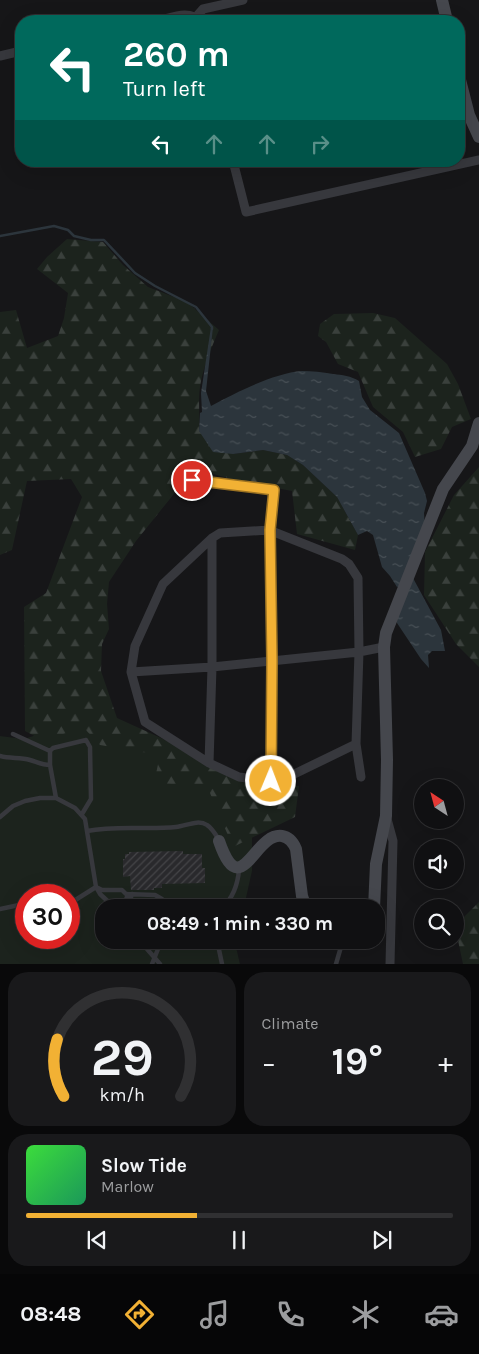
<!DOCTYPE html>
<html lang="en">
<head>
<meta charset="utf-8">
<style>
	:root { --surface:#101012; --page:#19191b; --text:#f1f3f6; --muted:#9c9d9f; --line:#303032; --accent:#f2b134 }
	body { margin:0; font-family:Karla,sans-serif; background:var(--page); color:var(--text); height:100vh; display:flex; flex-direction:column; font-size:19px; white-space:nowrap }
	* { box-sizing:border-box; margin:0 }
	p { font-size:16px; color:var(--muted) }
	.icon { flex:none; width:28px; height:28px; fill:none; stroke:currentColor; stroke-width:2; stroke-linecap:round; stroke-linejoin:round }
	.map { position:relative; height:964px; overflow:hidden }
	.side { display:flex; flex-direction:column; gap:8px; padding:8px; background:#09090a; flex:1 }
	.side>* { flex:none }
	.banner { position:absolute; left:15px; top:15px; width:450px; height:152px; border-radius:20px; box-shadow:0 5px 20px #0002,0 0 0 1px var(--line); background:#00695c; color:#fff; overflow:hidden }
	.needle { width:32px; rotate:324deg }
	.buttons { position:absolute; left:414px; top:779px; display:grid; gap:10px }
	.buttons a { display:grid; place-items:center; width:50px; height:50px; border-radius:50%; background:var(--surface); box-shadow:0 5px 20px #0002,0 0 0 1px var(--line); font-size:25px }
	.speed { position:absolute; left:15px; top:884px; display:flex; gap:10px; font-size:25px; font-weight:700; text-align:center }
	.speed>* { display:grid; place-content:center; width:65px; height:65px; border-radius:50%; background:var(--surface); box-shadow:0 5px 20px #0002,0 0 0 1px var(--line); line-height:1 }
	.speed .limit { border:8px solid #d22; background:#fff; color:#111 }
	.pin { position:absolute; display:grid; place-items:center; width:42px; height:42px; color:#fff; margin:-21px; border:2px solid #fff; border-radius:50%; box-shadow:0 1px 5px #0007 }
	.me { position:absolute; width:55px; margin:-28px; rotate:1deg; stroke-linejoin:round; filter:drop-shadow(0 0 4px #0008) }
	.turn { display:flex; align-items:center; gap:18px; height:105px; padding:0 25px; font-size:22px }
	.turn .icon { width:65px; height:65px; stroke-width:2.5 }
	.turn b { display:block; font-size:35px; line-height:42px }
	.lanes { display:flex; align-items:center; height:48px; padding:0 25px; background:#0003; justify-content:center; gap:25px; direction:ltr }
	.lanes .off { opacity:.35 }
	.big { font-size:38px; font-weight:700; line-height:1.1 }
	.side .widget { flex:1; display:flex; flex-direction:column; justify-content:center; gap:8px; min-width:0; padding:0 18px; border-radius:20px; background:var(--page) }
	.side .dial { align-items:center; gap:0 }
	.dial svg { height:130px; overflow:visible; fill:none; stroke:var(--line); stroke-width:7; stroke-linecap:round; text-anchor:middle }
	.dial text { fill:var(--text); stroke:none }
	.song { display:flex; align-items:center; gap:15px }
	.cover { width:60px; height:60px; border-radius:8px; background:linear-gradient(135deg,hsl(120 70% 55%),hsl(150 70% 35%)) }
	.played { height:5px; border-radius:2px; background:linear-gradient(90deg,var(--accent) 40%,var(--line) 40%) }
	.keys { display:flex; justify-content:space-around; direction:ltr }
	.heat { display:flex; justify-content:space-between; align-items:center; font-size:28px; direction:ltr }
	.side .tiles { flex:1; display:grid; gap:8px; grid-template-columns:1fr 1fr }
	.widget:last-child { grid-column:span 2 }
	.trip { position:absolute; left:95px; top:899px; width:290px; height:50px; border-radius:20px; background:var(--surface); box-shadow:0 5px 20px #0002,0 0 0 1px var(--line); font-weight:700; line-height:50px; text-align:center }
	.tabs { display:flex; height:80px; justify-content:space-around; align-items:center; background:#060607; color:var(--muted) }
	.tabs .icon { width:35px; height:35px }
	.tabs .selected { color:var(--accent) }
	.tabs b { font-size:22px; color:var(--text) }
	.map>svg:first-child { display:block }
	.green { fill:#1c231d; fill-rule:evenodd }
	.forest { fill:url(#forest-firs) }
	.water { fill:url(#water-ripples) }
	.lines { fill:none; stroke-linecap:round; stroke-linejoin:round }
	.stream { stroke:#2c353c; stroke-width:2.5 }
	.building { fill:url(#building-hatch) }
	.lane { stroke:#37383d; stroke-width:4.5 }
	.street { stroke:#37383d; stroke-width:9 }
	.secondary { stroke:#45474d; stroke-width:12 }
	.route-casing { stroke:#9d7322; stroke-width:12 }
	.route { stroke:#f2b134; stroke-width:9 }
</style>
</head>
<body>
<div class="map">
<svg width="479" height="964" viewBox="0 0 479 964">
	<defs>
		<pattern id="forest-firs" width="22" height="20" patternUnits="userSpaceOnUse" patternTransform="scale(1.25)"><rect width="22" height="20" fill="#1c231d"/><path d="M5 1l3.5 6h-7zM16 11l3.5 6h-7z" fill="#3a403c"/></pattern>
		<pattern id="water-ripples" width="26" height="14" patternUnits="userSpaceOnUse" patternTransform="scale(1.25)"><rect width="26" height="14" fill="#2c353c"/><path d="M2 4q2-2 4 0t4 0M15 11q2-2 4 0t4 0" fill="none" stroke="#485056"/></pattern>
		<pattern id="building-hatch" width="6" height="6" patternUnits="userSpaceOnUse" patternTransform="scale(1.25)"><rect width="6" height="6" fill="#29292c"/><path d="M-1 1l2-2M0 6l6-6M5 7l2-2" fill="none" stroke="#454548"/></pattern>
	</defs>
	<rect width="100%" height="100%" fill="#161618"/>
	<!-- green -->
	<path class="green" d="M85 719 145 741 209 780 252 829V871L244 907 104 908V940H237L236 947 240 964H0V736L24 739ZM26 895H69V938H26Z"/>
	<!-- forest -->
	<path class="forest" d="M67 239 103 242 123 265 148 287 187 302 219 330C211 349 203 367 200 387 198 401 200 416 199 431L233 454 263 450 287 455 303 465 337 497 358 535 355 550 297 534 292 491 236 480 194 469 136 541 109 582 107 604 109 629 102 644 101 671 117 718 161 738 256 788 299 786 295 817 233 847 207 786 154 783 160 755 100 745 84 728 42 740 25 731 24 607 46 593 82 497 71 479 27 481 12 550 0 555V312L16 310 27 348 58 336 64 318 68 293 37 269 47 257Z
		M373 313 395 318 447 364 458 384 471 419 452 427 441 449 415 457 403 432 373 407 358 372 338 364 326 342 318 336 320 324 334 314Z
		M479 467V667L456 644 424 595 425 552 454 495Z
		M479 902V964H463L455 926Z"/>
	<!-- water -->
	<path class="water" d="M211 327H213L206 391 211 406C235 393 274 373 302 371 312 371 322 372 333 374 342 375 351 376 359 381L362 397 370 410 399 433 425 493 427 501 424 513 425 528 401 586 397 587 390 576 382 567 373 535 367 531 358 535 337 497 303 465 287 455 263 450 233 454 213 452 199 431 200 413 202 412 201 393Z
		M413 578 441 630 445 651H432L428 655 429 668 421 659 395 620Z"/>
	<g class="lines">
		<!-- stream -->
		<path class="stream" d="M0 236 54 226 68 230 74 236 91 240H104L135 273 155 286 196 307 212 327V329"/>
	</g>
	<!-- building -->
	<path class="building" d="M183 851V854H202V868H205V883L162 884V888H154V890H131L130 876 123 877V859H125V854H129V852Z"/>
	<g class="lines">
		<!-- lane -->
		<path class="lane" d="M13 734 50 751
			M0 756C10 759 20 757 30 760 37 762 42 765 50 765V751L53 748 86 740 90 747 91 799 82 814
			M50 765 56 798
			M0 817 13 806 25 801 40 798H56L75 808 85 819 96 887 100 894 115 908
			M87 831C117 825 146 830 176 827 186 826 198 819 207 825 212 828 216 835 219 840
			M69 904 96 887 102 890H122L126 894 155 895 162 899 163 908
			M123 908 128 894
			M128 908 132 894
			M222 908C234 897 238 884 239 869
			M0 909 19 905 26 906
			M142 940 147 949 160 964
			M217 940 222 964
			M152 964 158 949 157 940
			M336 964 343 940"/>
		<!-- street -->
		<path class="street" d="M196 17 203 9 243 0
			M156 21C171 18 189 9 200 21
			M0 56 21 51
			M233 161 246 212 479 160
			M192 480 274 490 269 530 272 661 271 781
			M131 672 212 667 359 652 384 647
			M356 744 284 779 271 781 239 777 209 763 145 722 131 672 135 646 163 584 212 538 220 533 269 530 342 559 349 564 358 578 359 652 356 744 361 777
			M209 763 212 667V538
			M387 819 393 841 390 964"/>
		<!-- secondary -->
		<path class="secondary" d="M442 0 447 21
			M459 76 469 115 479 137
			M219 841C241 905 254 832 282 836 289 837 293 842 296 849L302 896 306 908
			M374 908 376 864 386 816 387 760 384 647 386 633 443 489 472 446 479 423"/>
	</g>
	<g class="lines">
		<defs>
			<path id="route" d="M192 480 274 490 270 530 272 661 271 781"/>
		</defs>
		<!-- route casing -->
		<use href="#route" class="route-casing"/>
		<!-- route -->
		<use href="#route" class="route"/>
	</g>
</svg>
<div class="buttons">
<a><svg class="needle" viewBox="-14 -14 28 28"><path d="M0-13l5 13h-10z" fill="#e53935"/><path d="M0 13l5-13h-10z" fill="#9c9d9f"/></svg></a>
<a><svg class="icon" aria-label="sound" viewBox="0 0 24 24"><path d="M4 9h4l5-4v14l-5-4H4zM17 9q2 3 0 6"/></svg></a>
<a><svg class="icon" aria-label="search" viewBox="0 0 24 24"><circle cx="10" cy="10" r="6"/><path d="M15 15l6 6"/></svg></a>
</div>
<div class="speed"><div class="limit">30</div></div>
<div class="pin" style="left:192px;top:480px;background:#d93025"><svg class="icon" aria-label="arrive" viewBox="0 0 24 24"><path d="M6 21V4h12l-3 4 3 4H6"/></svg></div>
<svg class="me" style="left:271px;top:781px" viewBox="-20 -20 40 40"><circle r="17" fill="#f2b134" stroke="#fff" stroke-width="3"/><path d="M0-11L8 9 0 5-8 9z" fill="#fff"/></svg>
<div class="trip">08:49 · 1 min · 330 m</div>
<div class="banner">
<div class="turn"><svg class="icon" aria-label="left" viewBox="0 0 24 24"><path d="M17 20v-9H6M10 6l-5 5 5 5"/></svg><div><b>260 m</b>Turn left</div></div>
<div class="lanes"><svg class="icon" aria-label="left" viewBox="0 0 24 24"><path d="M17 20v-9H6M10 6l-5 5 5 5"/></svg><svg class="icon off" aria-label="ahead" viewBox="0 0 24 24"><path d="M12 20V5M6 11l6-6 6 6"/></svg><svg class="icon off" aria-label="ahead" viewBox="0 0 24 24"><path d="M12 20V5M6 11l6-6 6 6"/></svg><svg class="icon off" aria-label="right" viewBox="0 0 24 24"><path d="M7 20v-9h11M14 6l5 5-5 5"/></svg></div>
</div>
</div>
<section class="side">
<div class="tiles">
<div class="widget dial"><svg viewBox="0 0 100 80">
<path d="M14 69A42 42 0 1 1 86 69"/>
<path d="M14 69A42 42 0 0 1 10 34" stroke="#f2b134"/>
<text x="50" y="56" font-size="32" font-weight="700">29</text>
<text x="50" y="72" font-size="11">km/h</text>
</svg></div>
<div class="widget"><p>Climate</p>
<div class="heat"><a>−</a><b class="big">19°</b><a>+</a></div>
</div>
<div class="widget">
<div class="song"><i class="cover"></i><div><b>Slow Tide</b><p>Marlow</p></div></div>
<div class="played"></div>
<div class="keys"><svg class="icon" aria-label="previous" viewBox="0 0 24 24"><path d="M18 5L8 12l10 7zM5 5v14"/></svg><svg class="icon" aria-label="pause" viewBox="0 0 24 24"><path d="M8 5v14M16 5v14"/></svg><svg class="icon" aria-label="next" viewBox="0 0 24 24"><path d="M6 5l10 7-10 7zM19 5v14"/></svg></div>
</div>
</div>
</section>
<nav class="tabs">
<b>08:48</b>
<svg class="icon selected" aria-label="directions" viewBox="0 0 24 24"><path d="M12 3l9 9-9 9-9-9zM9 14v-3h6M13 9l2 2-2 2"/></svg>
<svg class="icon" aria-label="music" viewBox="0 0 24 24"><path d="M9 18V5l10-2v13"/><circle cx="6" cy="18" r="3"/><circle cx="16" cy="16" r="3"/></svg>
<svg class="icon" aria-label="phone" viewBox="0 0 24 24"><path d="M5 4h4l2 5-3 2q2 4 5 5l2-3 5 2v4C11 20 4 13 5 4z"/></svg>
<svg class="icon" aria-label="climate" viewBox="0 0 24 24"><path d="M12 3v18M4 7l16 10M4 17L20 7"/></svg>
<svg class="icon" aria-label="car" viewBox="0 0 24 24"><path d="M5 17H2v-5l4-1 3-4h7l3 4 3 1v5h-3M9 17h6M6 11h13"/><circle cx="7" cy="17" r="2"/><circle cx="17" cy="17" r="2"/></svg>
</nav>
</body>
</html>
